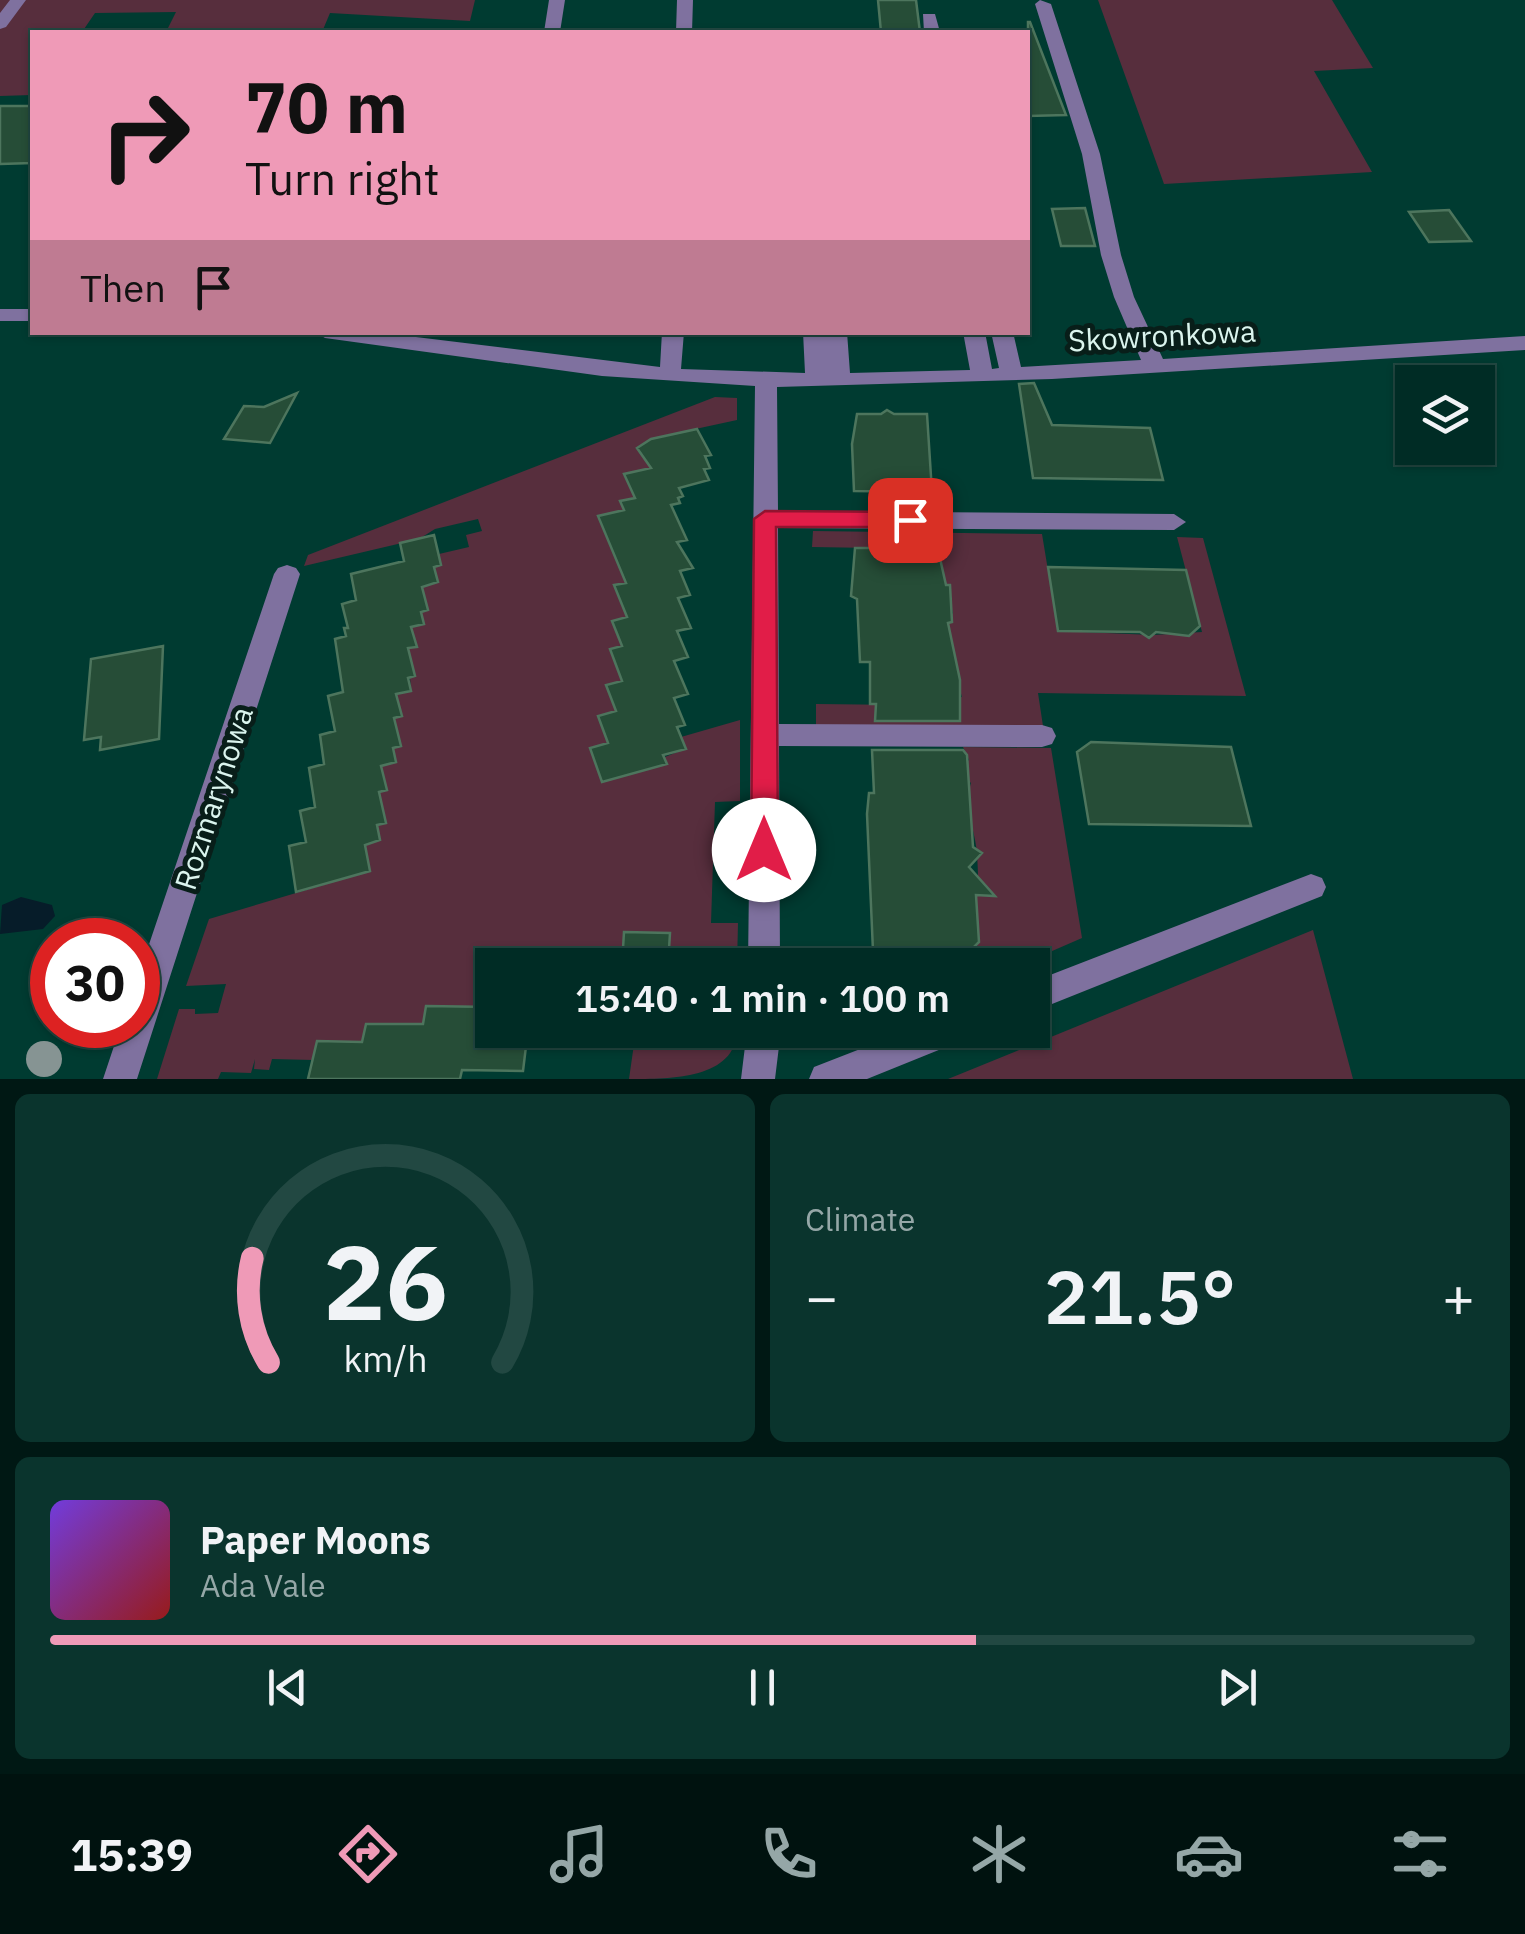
<!DOCTYPE html>
<html lang="en">
<head>
<meta charset="utf-8">
<style>
	:root { --surface:#002c25; --page:#0a342d; --text:#f1f3f6; --muted:#95a7a7; --line:#224842; --accent:#ef9ab7 }
	body { margin:0; font-family:"IBM Plex Sans",sans-serif; background:var(--page); color:var(--text); height:100vh; display:flex; flex-direction:column; font-size:38px; white-space:nowrap }
	* { box-sizing:border-box; margin:0 }
	p { font-size:32px; color:var(--muted) }
	.icon { flex:none; width:55px; height:55px; fill:none; stroke:currentColor; stroke-width:2; stroke-linecap:round; stroke-linejoin:round }
	.map { position:relative; height:1079px; overflow:hidden }
	.details { display:flex; flex-direction:column; gap:15px; padding:15px; background:#001814; flex:1 }
	.details>* { flex:none }
	.banner { position:absolute; left:30px; top:30px; width:1000px; height:305px; border-radius:0px; box-shadow:0 2px 8px #0004,0 0 0 2px var(--line); background:#ef9ab7; color:#111; overflow:hidden }
	.controls { position:absolute; left:1395px; top:365px; display:grid; gap:20px }
	.controls a { display:grid; place-items:center; width:100px; height:100px; border-radius:0px; background:var(--surface); box-shadow:0 2px 8px #0004,0 0 0 2px var(--line); font-size:50px }
	.speed { position:absolute; left:30px; top:918px; display:flex; gap:20px; font-size:50px; font-weight:700; text-align:center }
	.speed>* { display:grid; place-content:center; width:130px; height:130px; border-radius:50%; background:var(--surface); box-shadow:0 2px 8px #0004,0 0 0 2px var(--line); line-height:1 }
	.speed .limit { border:15px solid #d22; background:#fff; color:#111 }
	.pin { position:absolute; display:grid; place-items:center; width:85px; height:85px; color:#fff; margin:-42px; border-radius:20px; box-shadow:0 5px 15px #0006 }
	.me { position:absolute; width:110px; margin:-55px; rotate:0deg; stroke-linejoin:round; filter:drop-shadow(0 0 8px #0008) }
	.turn { display:flex; align-items:center; gap:35px; height:210px; padding:0 50px; font-size:45px }
	.turn .icon { width:130px; height:130px; stroke-width:2.5 }
	.turn b { display:block; font-size:70px; line-height:85px }
	.then { display:flex; align-items:center; height:95px; padding:0 50px; background:#0003; gap:20px; font-size:38px }
	.big { font-size:75px; font-weight:600; line-height:1.1 }
	.details .tile { flex:1; display:flex; flex-direction:column; justify-content:center; gap:15px; min-width:0; padding:0 35px; border-radius:15px; background:var(--page) }
	.details .dial { align-items:center; gap:0 }
	.dial svg { height:260px; overflow:visible; fill:none; stroke:var(--line); stroke-width:7; stroke-linecap:round; text-anchor:middle }
	.dial text { fill:var(--text); stroke:none }
	.song { display:flex; align-items:center; gap:30px }
	.cover { width:120px; height:120px; border-radius:15px; background:linear-gradient(135deg,hsl(260 70% 55%),hsl(0 70% 35%)) }
	.played { height:10px; border-radius:5px; background:linear-gradient(90deg,var(--accent) 65%,var(--line) 65%) }
	.keys { display:flex; justify-content:space-around; direction:ltr }
	.heat { display:flex; justify-content:space-between; align-items:center; font-size:55px; direction:ltr }
	.details .tiles { flex:1; display:grid; gap:15px; grid-template-columns:1fr 1fr }
	.tile:last-child { grid-column:span 2 }
	.trip { position:absolute; left:475px; top:948px; width:575px; height:100px; border-radius:0px; background:var(--surface); box-shadow:0 2px 8px #0004,0 0 0 2px var(--line); font-weight:600; line-height:100px; text-align:center }
	.tab-bar { display:flex; height:160px; justify-content:space-around; align-items:center; background:#00120f; color:var(--muted) }
	.tab-bar .icon { width:70px; height:70px }
	.tab-bar .active { color:var(--accent) }
	.tab-bar b { font-size:45px; color:var(--text) }
	.map>svg:first-child { display:block }
	.green { fill:#572e3d }
	.water { fill:#061c29 }
	.building { fill:#264d37; stroke:#4d755d; stroke-width:2.5 }
	.lines { fill:none; stroke-linecap:round; stroke-linejoin:round }
	.minor { fill:#7f719f; fill-rule:evenodd }
	.tree { fill:#869493 }
	.route { fill:#e11d48; stroke:#92132f; stroke-width:2.5 }
	.labels { text-anchor:middle; dominant-baseline:central; stroke-width:10; stroke-linejoin:round; paint-order:stroke }
	.street-label { font-size:30px; fill:#dbf5ee; stroke:#081e19 }
</style>
</head>
<body>
<div class="map">
<svg width="1525" height="1079" viewBox="0 0 1525 1079">
	<rect width="100%" height="100%" fill="#003b31"/>
	<!-- green -->
	<path class="green" d="M0 0H475L470 21 330 13 322 32H166L176 12 95 13 82 32H32V95L0 96Z
		M1098 0H1332L1373 68 1314 71 1372 172 1164 184Z
		M715 397 737 398V420L663 436 637 448 642 456 650 458 655 467 645 496 621 502 624 510 599 516 626 583 615 585 627 617 612 621 622 646 610 650 622 681 607 686 616 711 598 716 608 743 590 749 602 782 685 749 681 737 740 720V801L715 802 711 923H738L737 965H668L670 933H646L623 951H599L598 960H580L579 950 577 965H492L491 999H477L476 989 473 1007 443 1006 441 1016 427 1006 423 1024H383L380 1034 366 1033V1023L362 1042 334 1041 331 1052 313 1060 272 1059 269 1070 254 1069 255 1059 251 1073 221 1072 218 1079H157L179 1009H195V1014L218 1013 226 984 186 986 209 919 370 871 365 845 380 840 377 825 386 822 379 792 387 790 381 766 396 762 393 748 400 746 394 718 402 716 396 694 411 691 408 648 417 646 411 627 424 624 421 612 427 610 422 587 438 582 434 567 441 564 439 554 469 547 466 535 482 531 478 519 435 529 419 539 304 566 308 555Z
		M813 531 1042 534 1058 631 1153 635 1202 632 1177 537 1203 538 1246 696 1038 693 1043 726H816V704L906 705 962 697 956 676 958 668 943 625 953 613 935 549 812 547Z
		M963 747 1051 748 1082 938 1020 965H822L821 950 915 951 930 955 934 951H976L979 936 974 932 971 896H979C978 882 978 868 977 854 976 833 963 805 971 783L966 778 965 763 969 760Z
		M1313 930 1353 1079H948Z
		M636 1030H737C736 1079 671 1079 629 1079Z"/>
	<!-- water -->
	<path class="water" d="M21 897 52 905 55 916 43 929 0 934 2 905Z"/>
	<!-- building -->
	<path class="building" d="M878 0H916L920 32H881Z
		M1028 22H1030L1066 115 1028 116Z
		M0 106H32V163L0 164Z
		M1085 208 1095 246H1061L1052 209Z
		M1449 210 1471 241 1429 242 1409 212Z
		M1034 383 1052 425 1150 428 1163 480 1033 478 1019 384Z
		M297 393 270 443 224 439 244 406 264 407Z
		M887 410 894 414H927L932 492 854 491 852 444 857 414H881Z
		M697 429 711 455 705 456 710 468 704 469 709 480 679 488 683 496 678 498 680 503 671 505 687 540 677 542 693 568 680 571 690 595 678 598 691 628 677 631 688 657 674 661 688 694 674 698 685 725 677 727 686 749 663 755 667 764 602 782 590 748 608 743 598 716 616 711 606 685 622 681 610 649 622 646 612 621 627 617 614 585 626 583 598 516 624 510 620 501 635 498 624 474 651 468 637 448 651 439Z
		M434 535 441 565 434 567 438 582 422 587 428 610 421 612 424 624 411 627 417 647 408 648 415 676 408 678 411 691 396 694 402 716 394 718 401 746 393 748 396 762 381 766 387 790 379 792 386 823 377 825 380 840 365 845 370 871 296 892 289 846 306 842 300 811 315 807 309 768 324 764 320 735 335 731 328 696 343 692 335 639 346 636 344 628H348L342 604 356 600 351 574 404 561 400 543Z
		M895 543 902 548H930L939 554 946 585H950L952 622 948 623 960 680V721H875L876 704H870V662H860L857 599 851 596 855 548H888Z
		M1048 567 1186 570 1200 626 1189 636 1156 632 1149 638 1140 632 1058 631Z
		M163 646 159 739 100 750 101 737 84 740 91 659Z
		M1091 742 1231 747 1251 826 1089 824 1077 752Z
		M872 750H963L967 755 973 847 982 853 969 867 995 896 976 895 979 942 969 952 934 951 927 960 915 951H873L867 814 869 793H874Z
		M624 932 670 933 668 965H622Z
		M426 1006 492 1007V1030H528L523 1071 462 1070 460 1079H308L317 1041 362 1042 366 1024H423Z"/>
	<g class="lines">
		<!-- minor -->
		<path class="minor" d="M10 0H26L6 27 0 29V13Z
			M549 0H565L560 32H544Z
			M677 0H693L692 32H676Z
			M1040 0 1051 4 1100 154 1121 255 1134 297 1163 359 1525 336V350L1052 379 777 387 778 511 1174 514 1186 522 1174 530 778 528 779 724 1042 725 1052 728 1056 736 1052 744 1042 747 779 746 780 965H748L755 386 602 376 325 338 315 332H375L660 367 662 332H684L681 369 805 373 803 332H825L827 373 825 332H847L850 373 970 370 963 332H985L992 369 999 368 991 332H1013L1021 367 1141 360 1114 297 1101 255 1082 154 1035 4Z
			M923 14H935L940 32H924Z
			M0 309H32V321H0Z
			M287 565 296 568 300 574 137 1079H103L121 1025H138V977L274 574 278 568Z
			M1311 874 1322 878 1326 887 1322 896 1032 1012V982Z
			M747 1030H781L775 1079H741Z
			M909 1030H966L961 1041 867 1079H809L814 1067Z"/>
	</g>
	<!-- trees -->
	<circle class="tree" cx="44" cy="1059" r="18"/>
	<!-- route -->
	<path class="route" d="M765 511 910 512 921 520 910 527H776L778 850 774 858 764 862 755 858 751 850 754 519Z"/>
	<g class="labels">
		<!-- street labels -->
		<g class="street-label">
			<text transform="translate(1162 335) rotate(-3)">Skowronkowa</text>
			<text transform="translate(213 798) rotate(-72)">Rozmarynowa</text>
		</g>
	</g>
</svg>
<div class="controls">
<a><svg class="icon" aria-label="layers" viewBox="0 0 24 24"><path d="M12 4l9 5-9 5-9-5zM3 14l9 5 9-5"/></svg></a>
</div>
<div class="speed"><div class="limit">30</div></div>
<div class="pin" style="left:910px;top:520px;background:#d93025"><svg class="icon" aria-label="arrive" viewBox="0 0 24 24"><path d="M6 21V4h12l-3 4 3 4H6"/></svg></div>
<svg class="me" style="left:764px;top:850px" viewBox="-20 -20 40 40"><circle r="19" fill="#fff"/><path d="M0-13L10 11 0 6-10 11z" fill="#e11d48"/></svg>
<div class="trip">15:40 · 1 min · 100 m</div>
<div class="banner">
<div class="turn"><svg class="icon" aria-label="right" viewBox="0 0 24 24"><path d="M7 20v-9h11M14 6l5 5-5 5"/></svg><div><b>70 m</b>Turn right</div></div>
<div class="then">Then<svg class="icon" aria-label="arrive" viewBox="0 0 24 24"><path d="M6 21V4h12l-3 4 3 4H6"/></svg></div>
</div>
</div>
<section class="details">
<div class="tiles">
<div class="tile dial"><svg viewBox="0 0 100 80">
<path d="M14 69A42 42 0 1 1 86 69"/>
<path d="M14 69A42 42 0 0 1 9 37" stroke="#ef9ab7"/>
<text x="50" y="56" font-size="32" font-weight="700">26</text>
<text x="50" y="72" font-size="11">km/h</text>
</svg></div>
<div class="tile"><p>Climate</p>
<div class="heat"><a>−</a><b class="big">21.5°</b><a>+</a></div>
</div>
<div class="tile">
<div class="song"><i class="cover"></i><div><b>Paper Moons</b><p>Ada Vale</p></div></div>
<div class="played"></div>
<div class="keys"><svg class="icon" aria-label="previous" viewBox="0 0 24 24"><path d="M18 5L8 12l10 7zM5 5v14"/></svg><svg class="icon" aria-label="pause" viewBox="0 0 24 24"><path d="M8 5v14M16 5v14"/></svg><svg class="icon" aria-label="next" viewBox="0 0 24 24"><path d="M6 5l10 7-10 7zM19 5v14"/></svg></div>
</div>
</div>
</section>
<nav class="tab-bar">
<b>15:39</b>
<svg class="icon active" aria-label="directions" viewBox="0 0 24 24"><path d="M12 3l9 9-9 9-9-9zM9 14v-3h6M13 9l2 2-2 2"/></svg>
<svg class="icon" aria-label="music" viewBox="0 0 24 24"><path d="M9 18V5l10-2v13"/><circle cx="6" cy="18" r="3"/><circle cx="16" cy="16" r="3"/></svg>
<svg class="icon" aria-label="phone" viewBox="0 0 24 24"><path d="M5 4h4l2 5-3 2q2 4 5 5l2-3 5 2v4C11 20 4 13 5 4z"/></svg>
<svg class="icon" aria-label="climate" viewBox="0 0 24 24"><path d="M12 3v18M4 7l16 10M4 17L20 7"/></svg>
<svg class="icon" aria-label="car" viewBox="0 0 24 24"><path d="M5 17H2v-5l4-1 3-4h7l3 4 3 1v5h-3M9 17h6M6 11h13"/><circle cx="7" cy="17" r="2"/><circle cx="17" cy="17" r="2"/></svg>
<svg class="icon" aria-label="filters" viewBox="0 0 24 24"><path d="M4 7h16M4 17h16"/><circle cx="9" cy="7" r="2"/><circle cx="15" cy="17" r="2"/></svg>
</nav>
</body>
</html>
